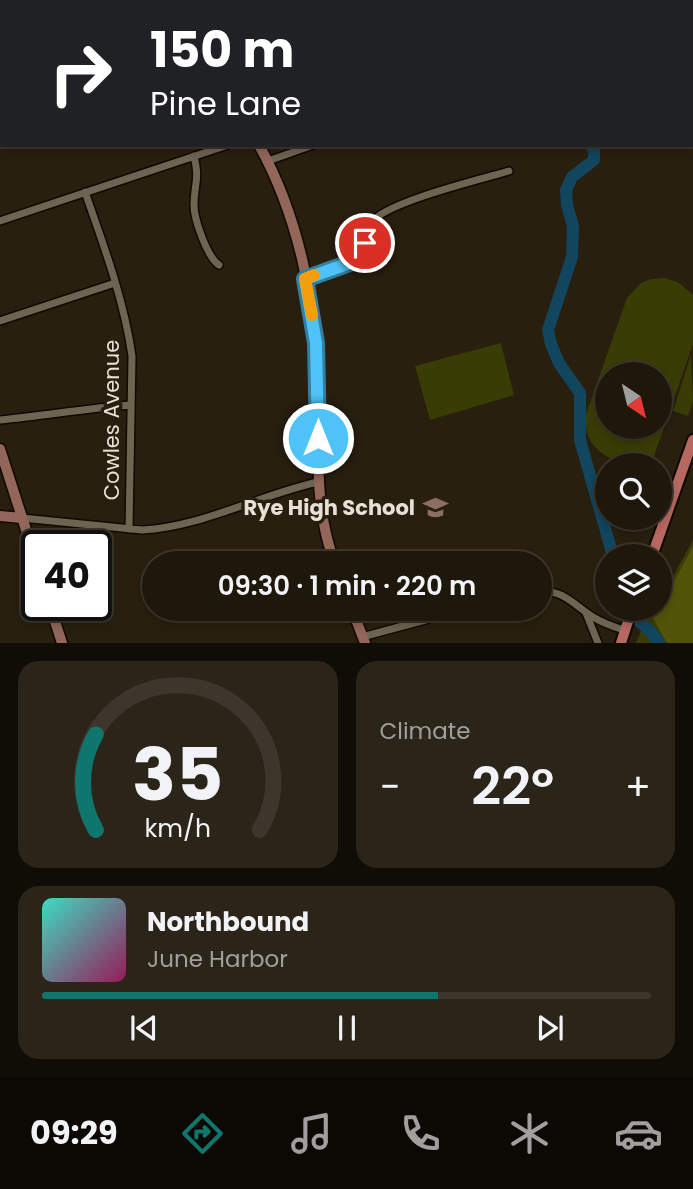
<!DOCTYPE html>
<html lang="en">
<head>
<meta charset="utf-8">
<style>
	:root { --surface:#1e170b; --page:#2b2419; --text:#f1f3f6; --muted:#a19f9d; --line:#3c362c; --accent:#0f766e }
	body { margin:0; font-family:Poppins,sans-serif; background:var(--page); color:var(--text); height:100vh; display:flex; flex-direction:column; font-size:26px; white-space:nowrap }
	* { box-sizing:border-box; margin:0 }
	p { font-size:23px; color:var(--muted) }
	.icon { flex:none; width:38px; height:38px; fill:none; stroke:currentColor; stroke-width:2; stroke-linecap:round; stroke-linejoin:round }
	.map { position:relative; height:643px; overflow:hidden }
	.panel { display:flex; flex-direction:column; gap:18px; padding:18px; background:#100d06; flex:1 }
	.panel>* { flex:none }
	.banner { position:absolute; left:0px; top:0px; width:693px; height:147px; box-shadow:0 4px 10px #0003,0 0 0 2px var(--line); background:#202124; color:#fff; overflow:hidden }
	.needle { width:46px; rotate:145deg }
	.controls { position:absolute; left:595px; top:362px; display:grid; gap:14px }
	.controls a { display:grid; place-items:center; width:77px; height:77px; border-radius:50%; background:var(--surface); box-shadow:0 4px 10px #0003,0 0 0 2px var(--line); font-size:35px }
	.speed { position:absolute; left:21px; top:530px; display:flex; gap:14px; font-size:35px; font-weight:700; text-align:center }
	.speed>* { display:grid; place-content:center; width:91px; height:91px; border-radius:50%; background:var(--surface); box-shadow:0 4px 10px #0003,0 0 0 2px var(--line); line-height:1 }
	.speed .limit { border:4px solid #111; border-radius:10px; background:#fff; color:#111 }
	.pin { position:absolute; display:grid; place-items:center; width:60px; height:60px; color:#fff; margin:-30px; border:4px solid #fff; border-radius:50%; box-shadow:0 2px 7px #0007 }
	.me { position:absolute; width:77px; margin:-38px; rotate:0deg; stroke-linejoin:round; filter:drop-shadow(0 0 5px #0008) }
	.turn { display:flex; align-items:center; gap:24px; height:147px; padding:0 35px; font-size:32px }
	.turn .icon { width:91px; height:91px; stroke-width:2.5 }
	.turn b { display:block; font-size:49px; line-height:60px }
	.big { font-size:52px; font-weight:600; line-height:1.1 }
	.panel .tile { flex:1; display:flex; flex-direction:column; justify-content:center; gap:10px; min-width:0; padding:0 24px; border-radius:21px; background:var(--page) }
	.panel .dial { align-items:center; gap:0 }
	.dial svg { height:182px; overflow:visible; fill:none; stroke:var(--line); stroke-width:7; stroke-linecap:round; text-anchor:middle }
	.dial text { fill:var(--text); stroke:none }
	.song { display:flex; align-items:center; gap:21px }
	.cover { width:84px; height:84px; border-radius:10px; background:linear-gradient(135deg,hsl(170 70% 55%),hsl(330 70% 35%)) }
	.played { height:7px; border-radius:4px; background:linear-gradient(90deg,var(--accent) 65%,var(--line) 65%) }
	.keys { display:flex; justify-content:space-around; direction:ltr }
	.heat { display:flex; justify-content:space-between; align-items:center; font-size:38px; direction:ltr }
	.panel .tiles { flex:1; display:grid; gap:18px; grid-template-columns:1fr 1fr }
	.tile:last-child { grid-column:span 2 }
	.trip { position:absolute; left:142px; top:551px; width:410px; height:70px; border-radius:35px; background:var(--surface); box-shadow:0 4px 10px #0003,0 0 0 2px var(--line); font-weight:600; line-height:70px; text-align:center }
	.menu { display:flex; height:112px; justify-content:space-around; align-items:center; background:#0c0904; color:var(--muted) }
	.menu .icon { width:49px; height:49px }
	.menu .current { color:var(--accent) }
	.menu b { font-size:32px; color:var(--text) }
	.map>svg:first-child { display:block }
	.green { fill:#3a3c05; fill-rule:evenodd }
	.forest { fill:#52540a }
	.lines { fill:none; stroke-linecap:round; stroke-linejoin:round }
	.river { stroke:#12455e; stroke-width:12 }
	.street-casing { stroke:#100900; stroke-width:10 }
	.secondary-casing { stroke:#100900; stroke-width:13 }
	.primary-casing { stroke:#100900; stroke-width:14 }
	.street { stroke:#6e6452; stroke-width:7 }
	.secondary { stroke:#926659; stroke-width:10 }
	.primary { stroke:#b76860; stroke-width:10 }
	.route-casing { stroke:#337fa1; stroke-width:18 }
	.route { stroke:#4fc3f7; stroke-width:12 }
	.slow { stroke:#f59e0b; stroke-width:12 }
	.labels { text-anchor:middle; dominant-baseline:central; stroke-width:7; stroke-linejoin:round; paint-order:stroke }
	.street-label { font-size:21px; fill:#e6e0d6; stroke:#281f0f }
	.poi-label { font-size:21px; font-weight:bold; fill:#e6e0d6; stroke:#281f0f; text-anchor:end }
</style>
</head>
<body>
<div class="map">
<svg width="693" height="643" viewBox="0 0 693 643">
	<rect width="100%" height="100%" fill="#281f0f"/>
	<!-- green -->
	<path class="green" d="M664 278 678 282 693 295V344L651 465 645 464 648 454C618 473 581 450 586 414L627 298 641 283 651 279ZM607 374H660V427H607Z
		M501 343 514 395 430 420 415 366Z
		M691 354 693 401 688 416 673 411Z
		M693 540V643H636L650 609H660V583L667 587Z"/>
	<!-- forest -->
	<path class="forest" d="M693 546V643H667L650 613 652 609H660C660 598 659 593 670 589Z"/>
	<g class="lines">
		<!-- river -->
		<path class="river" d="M474 0 475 2
			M591 145 594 151V160L572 177 566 190 567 205 573 226 572 257 548 330 551 344 559 363 580 393V440L613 556
			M637 619 652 633 659 643"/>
		<defs>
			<path id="street" d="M241 0 242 2
				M333 0 335 2
				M173 2 176 0
				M0 55 2 54
				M691 55H693
				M194 156C200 181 194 183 194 205 194 219 207 257 219 265
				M268 161 313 145
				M85 192C104 246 124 300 132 356L129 529
				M0 221 228 145
				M305 279 359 258C364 248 365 232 372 222 386 202 482 179 509 171
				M0 321 115 283
				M0 420C44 416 87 408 131 405
				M22 518 142 530C202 527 259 495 318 482
				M539 591C564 590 574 605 593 617 603 623 614 627 624 630
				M586 613 598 643
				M362 637 466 609"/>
			<path id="secondary" d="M139 0 141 2
				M259 145C298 215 316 303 318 383 320 447 312 502 335 564
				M0 449 37 564
				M0 516 22 518
				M50 606 62 643
				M352 609 365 643"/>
			<path id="primary" d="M652 556 693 440
				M621 643 632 609"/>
		</defs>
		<!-- street casing -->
		<use href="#street" class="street-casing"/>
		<!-- secondary casing -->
		<use href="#secondary" class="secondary-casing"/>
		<!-- primary casing -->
		<use href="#primary" class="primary-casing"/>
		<!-- street -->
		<use href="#street" class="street"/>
		<!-- secondary -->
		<use href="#secondary" class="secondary"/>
		<!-- primary -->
		<use href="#primary" class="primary"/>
	</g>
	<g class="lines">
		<defs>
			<path id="route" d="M318 438 316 343 305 279 355 261 359 258 365 243"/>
		</defs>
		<!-- route casing -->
		<use href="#route" class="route-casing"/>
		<!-- route -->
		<use href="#route" class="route"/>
		<!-- slow -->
		<path class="slow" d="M312 315 305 279 314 275"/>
	</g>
	<!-- icons -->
	<defs>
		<symbol id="school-bare" viewBox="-9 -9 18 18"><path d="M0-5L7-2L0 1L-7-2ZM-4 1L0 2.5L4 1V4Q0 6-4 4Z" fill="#8d6e63" stroke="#281f0f" stroke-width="2.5" paint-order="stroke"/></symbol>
	</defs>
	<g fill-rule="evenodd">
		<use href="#school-bare" x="418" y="490" width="35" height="35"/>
	</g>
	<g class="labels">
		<!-- street labels -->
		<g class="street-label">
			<text transform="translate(111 420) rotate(-90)">Cowles Avenue</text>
		</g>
		<!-- poi labels -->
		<g class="poi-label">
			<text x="415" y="507">Rye High School</text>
		</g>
	</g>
</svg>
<div class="controls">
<a><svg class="needle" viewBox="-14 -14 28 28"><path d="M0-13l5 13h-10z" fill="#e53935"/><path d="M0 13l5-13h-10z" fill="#a19f9d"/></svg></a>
<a><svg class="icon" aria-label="search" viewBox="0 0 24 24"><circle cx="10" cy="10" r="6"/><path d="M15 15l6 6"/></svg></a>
<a><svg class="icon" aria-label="layers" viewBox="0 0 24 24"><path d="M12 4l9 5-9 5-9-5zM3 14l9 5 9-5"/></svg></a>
</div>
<div class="speed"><div class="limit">40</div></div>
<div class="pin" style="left:365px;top:243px;background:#d93025"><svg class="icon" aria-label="arrive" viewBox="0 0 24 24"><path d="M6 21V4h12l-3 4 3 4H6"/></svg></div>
<svg class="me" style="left:318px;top:438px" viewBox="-20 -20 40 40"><circle r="17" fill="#4fc3f7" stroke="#fff" stroke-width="3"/><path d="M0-11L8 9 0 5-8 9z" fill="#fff"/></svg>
<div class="trip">09:30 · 1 min · 220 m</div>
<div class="banner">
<div class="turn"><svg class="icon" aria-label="right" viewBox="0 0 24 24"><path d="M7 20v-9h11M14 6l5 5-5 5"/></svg><div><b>150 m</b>Pine Lane</div></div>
</div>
</div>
<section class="panel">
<div class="tiles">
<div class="tile dial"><svg viewBox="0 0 100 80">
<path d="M14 69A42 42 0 1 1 86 69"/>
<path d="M14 69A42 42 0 0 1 14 27" stroke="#0f766e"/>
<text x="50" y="56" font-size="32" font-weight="700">35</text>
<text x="50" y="72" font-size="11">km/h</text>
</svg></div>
<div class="tile"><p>Climate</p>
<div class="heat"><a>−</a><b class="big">22°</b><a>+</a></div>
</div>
<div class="tile">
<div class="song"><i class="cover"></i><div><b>Northbound</b><p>June Harbor</p></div></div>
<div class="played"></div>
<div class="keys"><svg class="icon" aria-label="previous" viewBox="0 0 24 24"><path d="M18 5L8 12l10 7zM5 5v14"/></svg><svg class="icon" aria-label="pause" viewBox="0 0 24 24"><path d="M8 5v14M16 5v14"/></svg><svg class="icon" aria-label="next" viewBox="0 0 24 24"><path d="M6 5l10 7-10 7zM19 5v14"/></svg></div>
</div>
</div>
</section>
<nav class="menu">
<b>09:29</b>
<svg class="icon current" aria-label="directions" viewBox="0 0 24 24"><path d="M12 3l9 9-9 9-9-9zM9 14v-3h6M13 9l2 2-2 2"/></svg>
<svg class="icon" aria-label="music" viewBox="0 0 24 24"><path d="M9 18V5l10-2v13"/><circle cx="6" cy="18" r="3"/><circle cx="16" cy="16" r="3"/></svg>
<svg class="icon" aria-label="phone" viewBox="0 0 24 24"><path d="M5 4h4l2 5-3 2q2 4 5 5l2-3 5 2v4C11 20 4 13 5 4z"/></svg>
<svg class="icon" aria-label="climate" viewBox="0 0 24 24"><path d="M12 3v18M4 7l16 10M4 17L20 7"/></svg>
<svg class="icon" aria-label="car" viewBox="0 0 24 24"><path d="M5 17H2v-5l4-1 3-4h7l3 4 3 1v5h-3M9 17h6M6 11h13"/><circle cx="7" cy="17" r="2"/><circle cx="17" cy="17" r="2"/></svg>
</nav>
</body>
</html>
